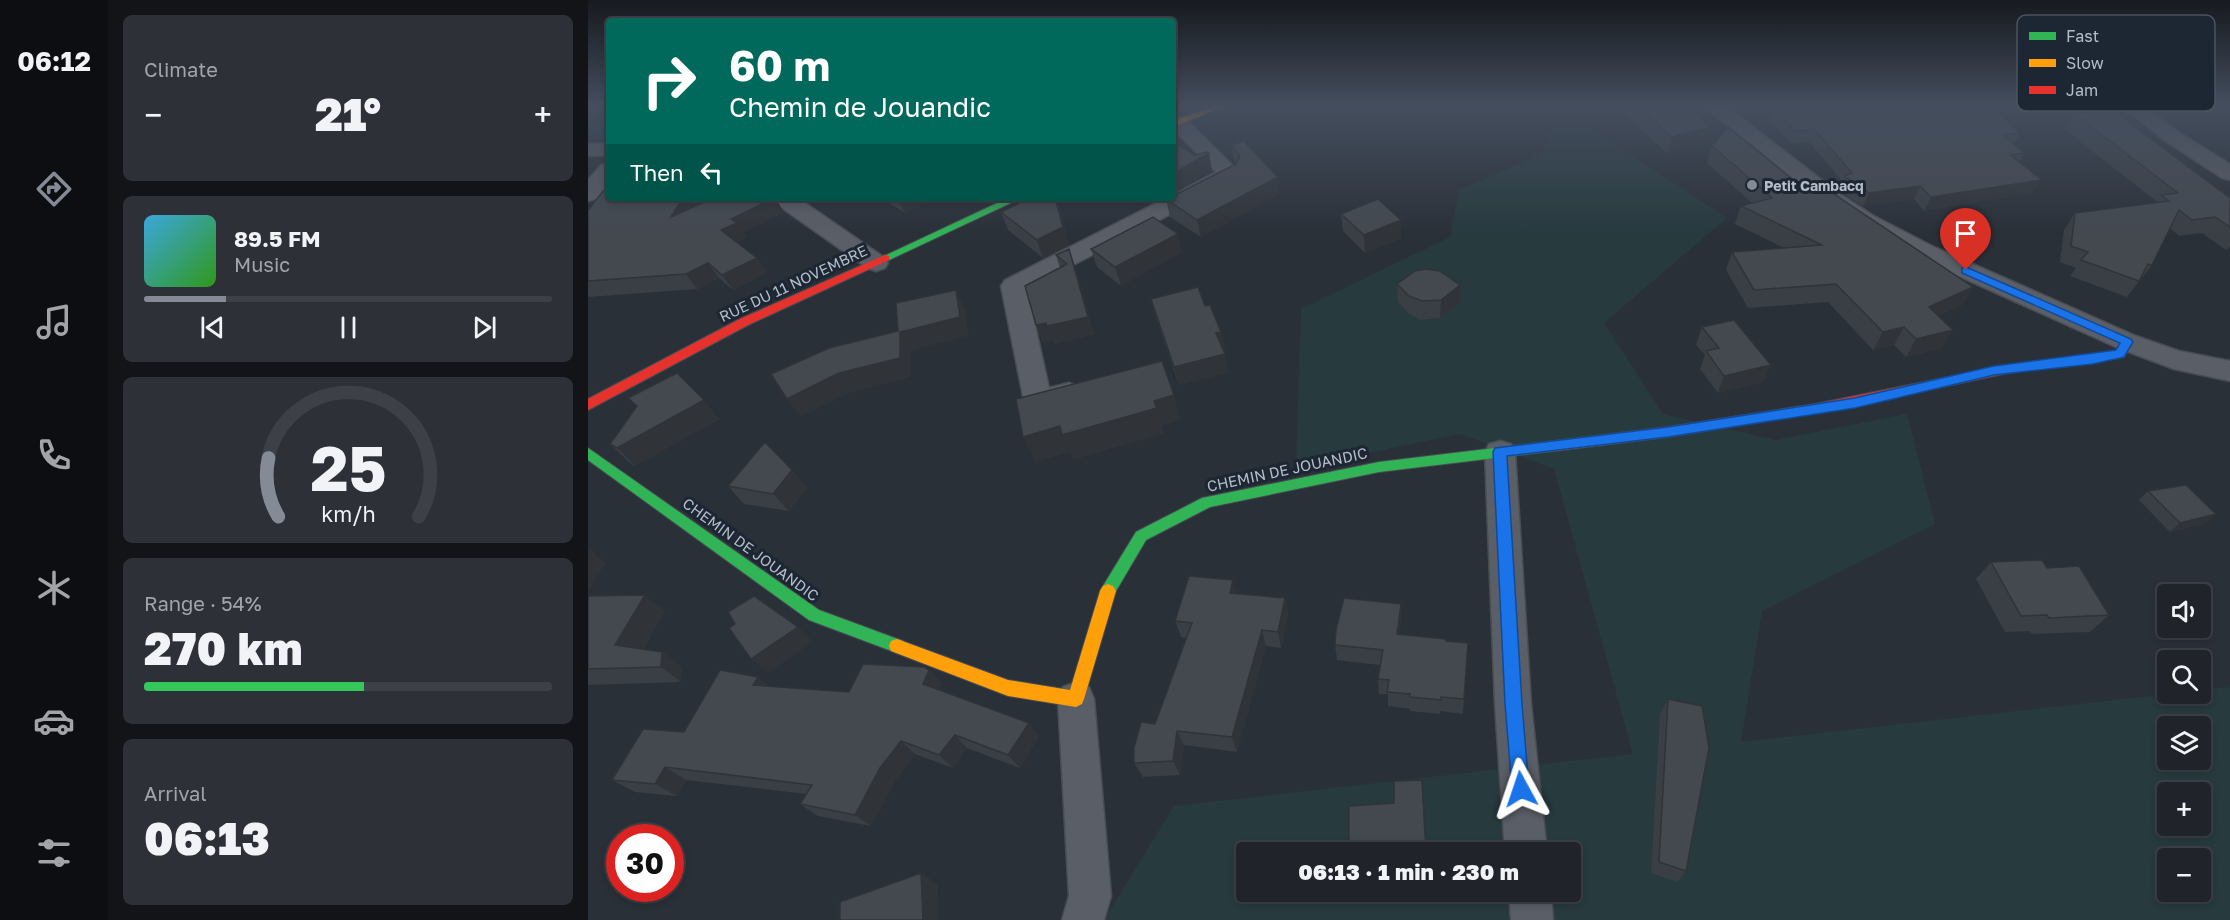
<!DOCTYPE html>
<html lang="en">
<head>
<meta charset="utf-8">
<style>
	:root { --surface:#20242a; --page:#2d3036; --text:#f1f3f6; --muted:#a2a4a8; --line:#3d4147; --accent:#848b96 }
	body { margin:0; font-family:"Golos Text",sans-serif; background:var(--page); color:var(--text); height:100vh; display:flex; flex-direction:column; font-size:22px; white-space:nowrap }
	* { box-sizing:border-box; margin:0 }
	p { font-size:20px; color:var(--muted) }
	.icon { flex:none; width:33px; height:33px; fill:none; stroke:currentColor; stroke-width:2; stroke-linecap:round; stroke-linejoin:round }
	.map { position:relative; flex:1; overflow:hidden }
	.panel { display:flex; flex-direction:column; gap:15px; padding:15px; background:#121417; width:480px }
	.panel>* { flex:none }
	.top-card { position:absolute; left:18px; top:18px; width:570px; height:183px; border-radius:6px; box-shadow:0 3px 9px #0003,0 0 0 2px var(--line); background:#00695c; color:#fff; overflow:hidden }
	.controls { position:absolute; left:1569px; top:584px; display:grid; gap:12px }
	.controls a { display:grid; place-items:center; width:54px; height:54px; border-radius:6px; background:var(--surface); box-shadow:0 3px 9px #0003,0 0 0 2px var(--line); font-size:30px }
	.speed { position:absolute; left:18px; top:824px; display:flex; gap:12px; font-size:30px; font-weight:700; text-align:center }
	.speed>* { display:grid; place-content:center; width:78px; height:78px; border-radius:50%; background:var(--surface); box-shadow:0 3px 9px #0003,0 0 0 2px var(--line); line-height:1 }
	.speed .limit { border:9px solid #d22; background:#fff; color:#111 }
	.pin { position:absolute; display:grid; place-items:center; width:51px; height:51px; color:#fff; margin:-62px -26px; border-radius:50% 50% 50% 0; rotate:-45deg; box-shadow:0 0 6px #0007 }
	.pin .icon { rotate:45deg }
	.me { position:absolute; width:66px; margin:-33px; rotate:355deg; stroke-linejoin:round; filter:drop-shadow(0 0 4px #0008) }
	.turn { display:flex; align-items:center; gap:21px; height:126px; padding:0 24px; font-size:27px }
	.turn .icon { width:78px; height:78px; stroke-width:2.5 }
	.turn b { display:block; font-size:42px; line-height:51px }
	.then { display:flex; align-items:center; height:57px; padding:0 24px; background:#0003; gap:12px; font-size:22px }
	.big { font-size:45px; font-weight:800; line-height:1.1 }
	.panel .widget { flex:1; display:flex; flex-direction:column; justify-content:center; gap:9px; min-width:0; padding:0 21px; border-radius:9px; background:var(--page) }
	.panel .dial { align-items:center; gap:0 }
	.dial svg { height:156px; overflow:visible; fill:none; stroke:var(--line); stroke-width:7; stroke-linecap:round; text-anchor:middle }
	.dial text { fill:var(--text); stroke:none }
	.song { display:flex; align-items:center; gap:18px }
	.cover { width:72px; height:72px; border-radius:9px; background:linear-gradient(135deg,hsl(200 70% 55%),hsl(110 70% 35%)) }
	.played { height:6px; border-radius:3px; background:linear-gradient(90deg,var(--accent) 20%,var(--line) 20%) }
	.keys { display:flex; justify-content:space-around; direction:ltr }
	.heat { display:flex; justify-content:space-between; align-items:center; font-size:33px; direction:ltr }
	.charge { height:9px; border-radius:4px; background:linear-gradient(90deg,#34c759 54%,var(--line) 0) }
	.trip { position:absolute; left:648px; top:842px; width:345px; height:60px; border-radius:6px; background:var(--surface); box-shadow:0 3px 9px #0003,0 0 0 2px var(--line); font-weight:800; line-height:60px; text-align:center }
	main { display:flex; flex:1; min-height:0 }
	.tabs { display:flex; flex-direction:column; width:108px; justify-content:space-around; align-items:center; background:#0d0e11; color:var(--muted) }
	.tabs .icon { width:42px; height:42px }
	.tabs .current { color:var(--accent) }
	.tabs b { font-size:27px; color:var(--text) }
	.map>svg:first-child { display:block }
	.green { fill:#273a3e; fill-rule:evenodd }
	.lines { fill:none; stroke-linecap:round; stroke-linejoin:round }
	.street-casing { stroke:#484c53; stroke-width:3 }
	.fast-casing { stroke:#484c53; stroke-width:2 }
	.slow-casing { stroke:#484c53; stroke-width:2 }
	.jam-casing { stroke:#484c53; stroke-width:2 }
	.street { fill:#5a5e66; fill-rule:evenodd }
	.fast { fill:#30b455; fill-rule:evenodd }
	.slow { fill:#ff9f0a; fill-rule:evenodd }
	.jam { fill:#e5322d; fill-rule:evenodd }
	.wall { fill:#3a3f45 }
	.shaded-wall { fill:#303338 }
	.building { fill:#444950; stroke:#303338; stroke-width:1.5 }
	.route { fill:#1a73e8; stroke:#114b97; stroke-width:1.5 }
	.poi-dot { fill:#848b96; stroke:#1d2633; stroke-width:2 }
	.labels { text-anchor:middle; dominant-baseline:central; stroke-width:6; stroke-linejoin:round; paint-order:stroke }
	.far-poi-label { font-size:14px; font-weight:bold; fill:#b4bcc9; stroke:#1d2633; text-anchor:start }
	.street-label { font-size:15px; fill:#b4bcc9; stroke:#1d2633 }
	.key { fill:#1d2633; stroke:#4a5360; stroke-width:1.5 }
	.key-label { font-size:16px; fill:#b4bcc9 }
</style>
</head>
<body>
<main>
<nav class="tabs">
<b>06:12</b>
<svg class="icon current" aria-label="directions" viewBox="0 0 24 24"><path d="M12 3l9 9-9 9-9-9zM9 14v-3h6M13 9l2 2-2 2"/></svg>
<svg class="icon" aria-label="music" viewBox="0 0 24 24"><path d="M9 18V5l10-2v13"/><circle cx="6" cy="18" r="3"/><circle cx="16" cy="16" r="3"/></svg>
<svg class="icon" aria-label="phone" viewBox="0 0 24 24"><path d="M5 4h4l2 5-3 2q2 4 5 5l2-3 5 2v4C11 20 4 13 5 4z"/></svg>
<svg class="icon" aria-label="climate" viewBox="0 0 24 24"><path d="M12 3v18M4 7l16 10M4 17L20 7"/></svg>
<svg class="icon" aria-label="car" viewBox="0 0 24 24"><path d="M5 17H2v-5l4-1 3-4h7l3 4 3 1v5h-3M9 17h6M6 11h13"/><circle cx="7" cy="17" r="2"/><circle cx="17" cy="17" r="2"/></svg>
<svg class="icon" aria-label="filters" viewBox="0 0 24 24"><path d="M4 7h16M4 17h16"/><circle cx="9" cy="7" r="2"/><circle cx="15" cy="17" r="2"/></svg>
</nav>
<section class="panel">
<div class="widget"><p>Climate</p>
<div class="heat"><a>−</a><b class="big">21°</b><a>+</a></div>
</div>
<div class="widget">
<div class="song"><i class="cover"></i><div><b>89.5 FM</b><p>Music</p></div></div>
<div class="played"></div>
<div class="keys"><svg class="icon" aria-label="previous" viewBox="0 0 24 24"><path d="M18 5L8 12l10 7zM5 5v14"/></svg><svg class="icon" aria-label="pause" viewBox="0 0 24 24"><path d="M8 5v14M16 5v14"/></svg><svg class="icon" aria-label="next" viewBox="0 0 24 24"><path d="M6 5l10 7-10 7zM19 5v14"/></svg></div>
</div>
<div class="widget dial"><svg viewBox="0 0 100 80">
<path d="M14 69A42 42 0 1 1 86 69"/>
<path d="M14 69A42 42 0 0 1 9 39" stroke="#848b96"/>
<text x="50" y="56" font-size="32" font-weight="700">25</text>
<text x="50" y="72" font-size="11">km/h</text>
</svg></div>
<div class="widget"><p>Range · 54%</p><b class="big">270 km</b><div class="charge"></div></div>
<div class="widget"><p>Arrival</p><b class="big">06:13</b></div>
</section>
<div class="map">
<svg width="1642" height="920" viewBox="0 0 1642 920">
	<rect width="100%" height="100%" fill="#2a3038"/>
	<!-- green -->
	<path class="green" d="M0 106H21V139L0 140V113L6 106Z
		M1001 127 1139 218 1016 323 1075 414 1187 440 1319 414 1347 524 1174 611 1153 742 1589 693H1612L1613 690 1642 687V920H516L586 806 1045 754 966 469 872 434 708 468 713 309 862 237 871 190 954 154 964 128ZM1580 726H1612V759H1580ZM1580 792H1612V825H1580ZM658 852H982V891H658ZM1580 858H1612V891H1580Z"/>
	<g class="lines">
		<defs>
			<path id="street" d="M1116 106H1138L1252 194 1286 216 1344 246 1548 336 1591 351 1642 361V381L1586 369 1530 348 1326 256 1270 226 1236 204Z
				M1534 106H1556L1590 132 1642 164V180L1634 178 1576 140Z
				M590 116 597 118 653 174 650 179 439 289 461 388 481 383 491 386 495 393 491 400C475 405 456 413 440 408L436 401 413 286 417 280 578 198H585V195L628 172 585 129V117Z
				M21 143V155L0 156V144Z
				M21 163V184L8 199 0 201V180L13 165Z
				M184 198H210L297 258 300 263 297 268 288 271 279 268 187 203Z
				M912 441 923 444 927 452 943 704 959 852H917L907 704 897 452 901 444Z
				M488 682 501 687 506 699 523 896 516 920H474L481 896 470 699 475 687Z
				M921 891H963L965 920H923Z"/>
			<path id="fast" d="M420 198H433L301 260 297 261 292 258Z
				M966 441 973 446 966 451 791 472 622 507 558 540 525 596 520 598 515 596 512 591 548 532 614 498 791 462Z
				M0 448 231 610 315 641 317 646 315 651 309 653 221 620 0 460Z"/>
			<path id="slow" d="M626 106H638L585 127V121Z
				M1227 404 1233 409 1232 412 1080 437 966 451 959 446 966 441 1080 427Z
				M520 584 525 586 528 591 496 699 494 704 488 707 420 696 303 651 301 646 303 641 309 639 420 680 482 690 512 591 515 586Z"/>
			<path id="jam" d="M297 255 301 256V260L160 325 0 410V399L152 319Z
				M1539 338 1545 342 1536 357 1532 358 1420 373 1227 414 1221 409 1227 404 1420 365 1528 351 1535 339Z"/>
		</defs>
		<!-- street casing -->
		<use href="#street" class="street-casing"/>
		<!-- fast casing -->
		<use href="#fast" class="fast-casing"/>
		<!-- slow casing -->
		<use href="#slow" class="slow-casing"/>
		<!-- jam casing -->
		<use href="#jam" class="jam-casing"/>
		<!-- street -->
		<use href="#street" class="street"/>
		<!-- fast -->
		<use href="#fast" class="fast"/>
		<!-- slow -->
		<use href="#slow" class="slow"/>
		<!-- jam -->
		<use href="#jam" class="jam"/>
	</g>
	<!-- wall -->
	<path class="wall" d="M1019 106H1097L1118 145 1080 154 1037 116 1031 117Z
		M1186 107 1432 133 1426 144 1436 153 1431 162 1446 193 1336 211 1326 199 1275 206 1250 190 1254 181 1221 142 1203 144 1182 120Z
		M1486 114 1642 198V246L1638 250 1614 233 1591 236 1582 228 1564 265 1539 297 1482 276 1488 268 1472 262 1476 230 1487 213 1567 203 1568 201 1476 129Z
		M643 145 692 194 613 237 582 217 578 199 648 164 646 162Z
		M1124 146 1218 190 1250 193 1249 196 1385 287 1374 305 1350 316 1354 348 1318 357 1306 345 1285 350 1240 302 1160 308 1138 270 1144 252 1196 248 1147 224 1153 206 1164 203 1119 163Z
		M21 198H115L111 204 187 198 196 212 155 232 159 237 148 242 169 258 179 273 145 290 131 278 109 289 0 297V210Z
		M293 198H346L317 213Z
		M442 198H468L481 245 455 258 420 230 413 212Z
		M554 198H573L562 203Z
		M753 214 814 238 777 253 755 231Z
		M503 249 594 252 533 286 509 267Z
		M468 255 487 266 506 334 467 344 465 340 455 343 448 325 472 268Z
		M809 284 871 303 852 318 833 320 821 314 810 302Z
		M563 299 617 306 633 332 637 350 635 351 641 372 591 385 568 317Z
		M1114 327 1183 365 1175 382 1130 393 1112 369 1117 355 1108 345Z
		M49 407 132 419 47 466 41 462 22 444Z
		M204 470 219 488 201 511 156 504 140 486Z
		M1560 491 1618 523 1582 532 1551 500Z
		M1403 562 1459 568 1521 615 1502 632 1444 634 1441 631 1417 632 1388 579Z
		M649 593 697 598 700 615 693 648 678 646 649 752 596 745 592 775 555 777 546 763 567 724 598 638 593 637 587 621Z
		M0 596 77 611 55 649 74 652 94 667 93 682 0 685Z
		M813 604V620L811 634 858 641 876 699 875 714 852 711V714L822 711V709L800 706V694H791L790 679 792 665 749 660 747 645Z
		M341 670 354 684 351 690 451 736 432 768 379 748 365 768 327 754 307 781 283 826 230 816 212 804 218 794 98 780 89 796 47 792 24 780 96 732 181 686 261 692Z
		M1080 699 1098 871 1089 882 1063 873 1072 714Z
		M763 891H791L763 892Z"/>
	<!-- shaded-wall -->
	<path class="shaded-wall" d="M1033 106H1039L1037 116 1031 117Z
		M1123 127 1118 145 1080 154 1084 137Z
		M621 153 624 171 585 194V174Z
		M690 177 692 194 613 237 609 220Z
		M1454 180 1446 193 1336 211 1343 197Z
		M1332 186 1326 199 1275 206 1281 193Z
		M95 198H115L94 231 83 217Z
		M187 198 196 212 155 232 159 237 143 245 133 230 143 219Z
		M309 198H346L317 213Z
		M467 198 471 205 481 245 455 258 449 240Z
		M561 198H573L562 203Z
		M813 220 814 238 777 253 776 235Z
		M590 234 594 252 533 286 527 267Z
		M481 249 487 266 506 334 467 344 465 340 455 343 448 325 458 323 500 317Z
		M169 258 179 273 145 290 134 275Z
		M120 263 131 278 109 289 98 274Z
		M872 285 871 303 852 318 853 300Z
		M1385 287 1374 305 1330 325 1341 307Z
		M368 290 377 308 381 336 323 351V377L263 392 213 417 199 399 312 332Z
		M1316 327 1306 345 1285 350 1295 332Z
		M1365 330 1354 348 1318 357 1328 339Z
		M633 332 637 350 632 351 628 333Z
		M637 354 641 372 591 385 586 367Z
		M1183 365 1175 382 1130 393 1136 376Z
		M586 395 593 420 574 426 577 433 485 460 482 452 447 462 435 437Z
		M116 400 132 419 47 466 29 448Z
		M204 470 219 488 201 511 185 494Z
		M1628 514 1618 523 1582 532 1592 523Z
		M0 548 18 563 0 591Z
		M645 580 650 597 642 593Z
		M57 595 77 611 48 660 27 645Z
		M697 598 700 615 693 648 690 632Z
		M813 604V620L809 650V634Z
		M210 627 225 642 180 673 163 659Z
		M674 630 678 646 649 752 644 737Z
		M74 652 94 667 93 682 73 667Z
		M341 670 354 684 348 698 335 684Z
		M170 677 187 691 165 685Z
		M441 723 451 736 432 768 420 755Z
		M589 731 596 745 592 775 585 761Z
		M367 735 379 748 365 768 351 755Z
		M313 741 327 754 307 781 283 826 267 815 292 768Z
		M77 767 98 780 89 796 67 784Z
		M333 873 350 884 351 920H335Z"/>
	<!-- building -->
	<path class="building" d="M1049 106H1097L1123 127 1084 137Z
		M1194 106H1402L1432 133 1415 135 1436 153 1423 155 1454 180 1343 197 1332 186 1281 193 1256 176 1264 173 1226 129 1207 131 1186 107Z
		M1524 110 1642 198V227L1627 217 1604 220 1591 210 1564 265 1560 264 1551 281 1493 260 1500 252 1483 246 1487 213 1581 201 1573 195 1590 193 1486 114Z
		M1140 127 1218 190 1235 182 1250 193 1246 194 1385 287 1341 307 1365 330 1328 339 1316 327 1295 332 1248 284 1166 290 1144 252 1234 245 1153 206 1184 198 1124 146Z
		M656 141 690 177 609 220 578 199 581 198H585V196L648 164 652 156 643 145Z
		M585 142 607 155 619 152 621 153 585 174Z
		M21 184V198H95L83 217 125 198H186L143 219 149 223 133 230 169 258 134 275 120 263 98 274 0 281V210Z
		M442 198H467L475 227 449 240 413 212Z
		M790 199 813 220 776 235 753 214Z
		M565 217 590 234 527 267 503 249Z
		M481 249 500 317 459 326 458 323 448 325 437 286 479 264 468 255Z
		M838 269 852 271 872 285 853 300 834 301 821 296 809 284 827 271Z
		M610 287 617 306 622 305 633 332 628 333 637 354 586 367 563 299Z
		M368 290 372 317 312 332V358L251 373 199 399 183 374 241 348 310 331 308 303Z
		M1146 320 1183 365 1136 376 1118 351 1131 348 1114 327Z
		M574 361 586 395 566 401 569 408 474 435 472 426 435 437 428 399Z
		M89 373 116 400 29 448 22 444 49 406 40 398Z
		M177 442 204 470 185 494 140 486Z
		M1598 485 1628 514 1592 523 1560 491Z
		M1454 560 1459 568 1491 566 1521 615 1461 618 1459 615 1433 616 1403 562Z
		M601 576 645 580 642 593 697 598 690 632 674 630 644 737 589 731 585 761 546 763V748L553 722 567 724 604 623 587 621Z
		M57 595 27 645 74 652 73 667 0 669V596Z
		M166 596 210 627 163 659 141 628 147 624 140 612Z
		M756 598 813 604 809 634 858 639V641L880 643 876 699 853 697V700L822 697V694L799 692 801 680 790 679 795 650 747 645 748 629Z
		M275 664 336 667 341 670 335 684 441 723 420 755 367 735 351 755 313 741 292 768 267 815 212 804 224 785 77 767 67 784 24 780 55 729 96 732 132 670 170 677 165 685 261 692Z
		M1080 699 1114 706 1121 748 1098 871 1071 862Z
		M834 780 838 852H761V806L806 803V781Z
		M333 873 335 920H252V902Z"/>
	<!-- sky -->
	<linearGradient id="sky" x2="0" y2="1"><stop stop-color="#171a1f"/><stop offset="0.45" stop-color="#444e5e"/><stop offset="1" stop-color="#444e5e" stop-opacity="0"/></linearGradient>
	<rect width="1642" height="235" fill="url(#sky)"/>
	<!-- route -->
	<path class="route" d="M1378 267 1543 339 1545 342 1536 357 1532 358 1505 364 1406 375 1267 408 1080 437 919 456 934 704 941 789 939 795 933 798 926 795 924 789 917 704 905 452 907 448 1080 427 1267 398 1406 366 1528 350 1532 343 1374 273V268Z"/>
	<!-- markers -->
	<circle class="poi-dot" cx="1164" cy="185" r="6"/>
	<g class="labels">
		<!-- far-poi labels -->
		<g class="far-poi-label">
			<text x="1176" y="185">Petit Cambacq</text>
		</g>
		<!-- street labels -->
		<g class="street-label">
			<text transform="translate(205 283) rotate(-25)">RUE DU 11 NOVEMBRE</text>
			<text transform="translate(699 469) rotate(-12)">CHEMIN DE JOUANDIC</text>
			<text transform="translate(163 549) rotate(36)">CHEMIN DE JOUANDIC</text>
		</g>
	</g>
	<!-- legend -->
	<rect x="1429" y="15" width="198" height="96" rx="9" class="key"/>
	<rect x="1441" y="32" width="27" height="8" fill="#30b455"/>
	<rect x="1441" y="59" width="27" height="8" fill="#ff9f0a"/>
	<rect x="1441" y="86" width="27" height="8" fill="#e5322d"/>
	<g class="key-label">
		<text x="1478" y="42">Fast</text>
		<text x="1478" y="69">Slow</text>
		<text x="1478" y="96">Jam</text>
	</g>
</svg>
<div class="controls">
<a><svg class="icon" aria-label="sound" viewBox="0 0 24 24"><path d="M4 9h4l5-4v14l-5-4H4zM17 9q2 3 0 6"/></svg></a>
<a><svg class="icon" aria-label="search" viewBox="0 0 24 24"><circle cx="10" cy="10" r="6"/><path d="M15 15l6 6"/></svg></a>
<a><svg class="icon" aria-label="layers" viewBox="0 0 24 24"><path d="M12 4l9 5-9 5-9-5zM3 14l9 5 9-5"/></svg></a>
<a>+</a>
<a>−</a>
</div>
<div class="speed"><div class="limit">30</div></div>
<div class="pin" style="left:1378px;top:270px;background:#d93025"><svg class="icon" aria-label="arrive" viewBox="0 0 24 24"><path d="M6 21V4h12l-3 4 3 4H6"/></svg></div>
<svg class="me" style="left:933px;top:789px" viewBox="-20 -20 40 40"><path d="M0-17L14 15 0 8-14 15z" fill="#1a73e8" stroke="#fff" stroke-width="4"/></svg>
<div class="trip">06:13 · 1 min · 230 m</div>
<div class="top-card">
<div class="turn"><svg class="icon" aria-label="right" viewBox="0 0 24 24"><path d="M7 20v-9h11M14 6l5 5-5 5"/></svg><div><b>60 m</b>Chemin de Jouandic</div></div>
<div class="then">Then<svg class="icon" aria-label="left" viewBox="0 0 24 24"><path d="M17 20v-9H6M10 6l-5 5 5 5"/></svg></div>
</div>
</div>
</main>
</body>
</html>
